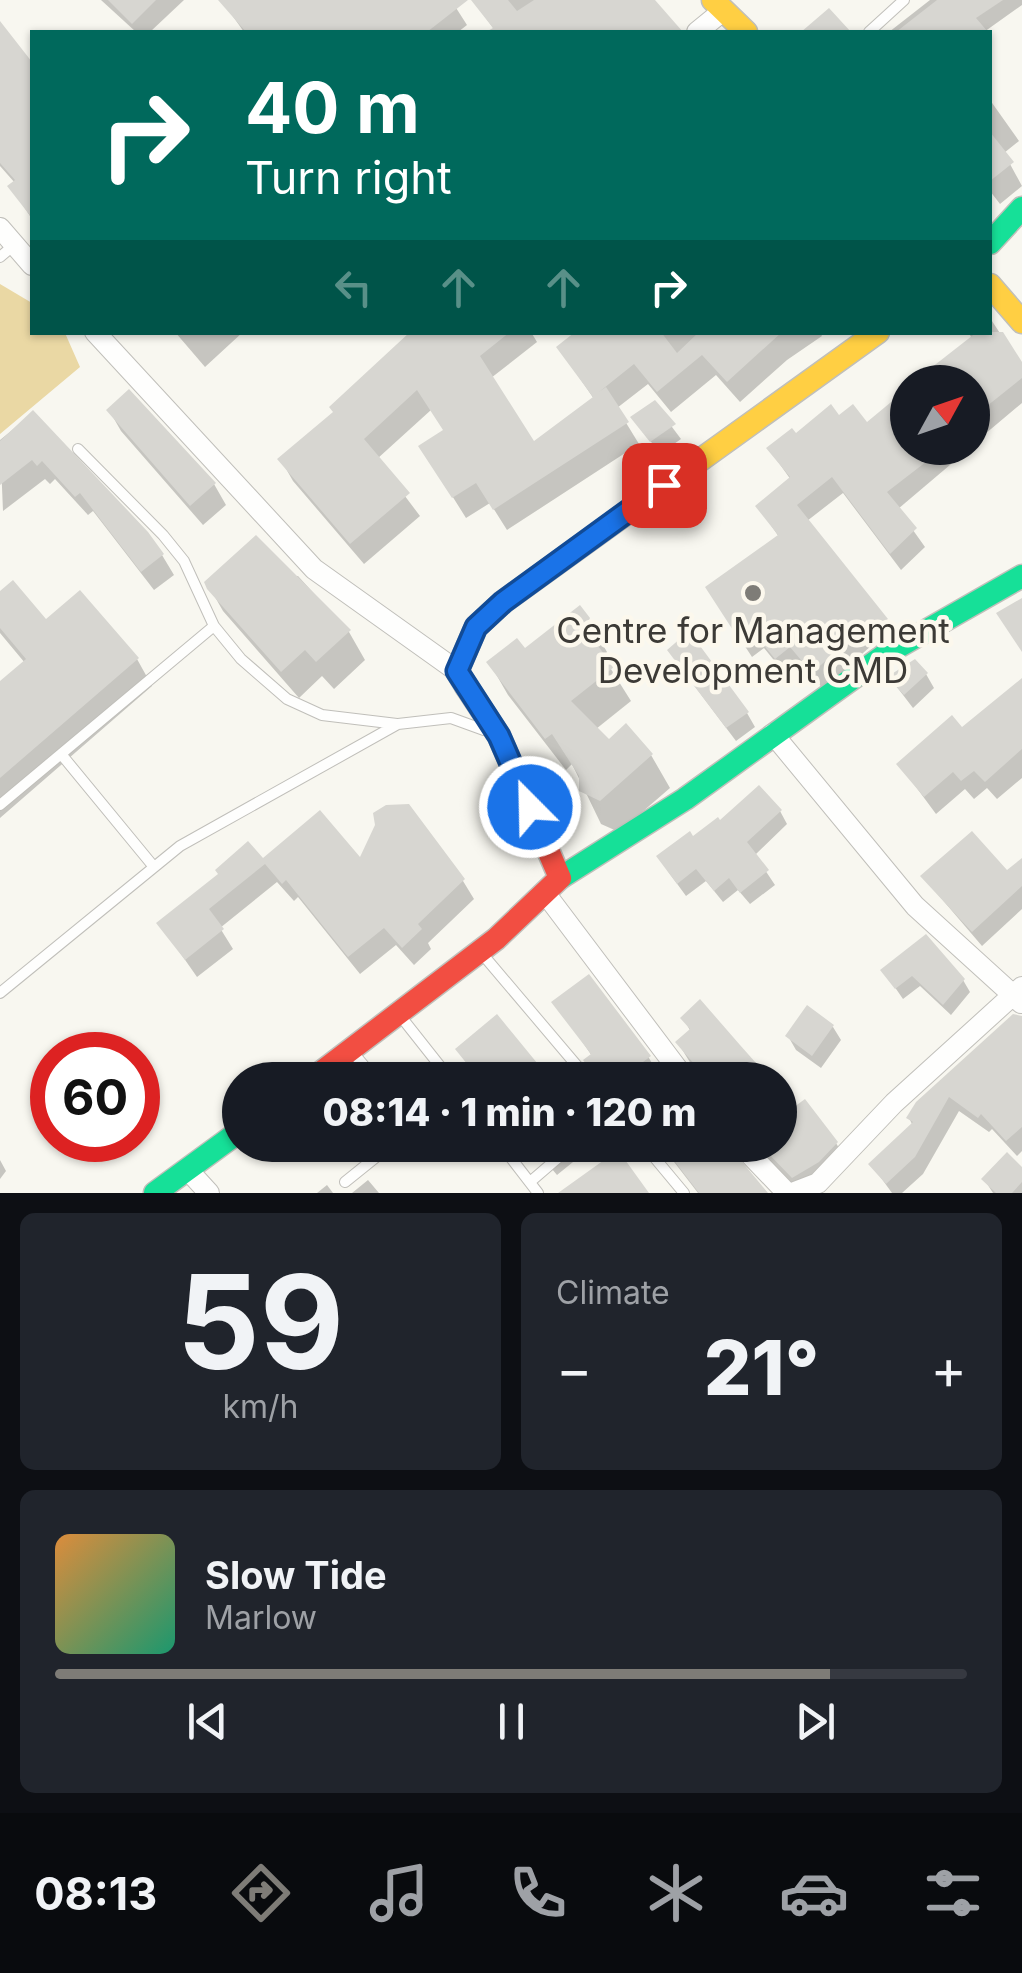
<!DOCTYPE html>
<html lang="en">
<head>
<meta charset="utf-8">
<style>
	:root { --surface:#171b24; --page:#20242c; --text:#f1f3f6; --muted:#9ea1a6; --line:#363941; --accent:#7e7c77 }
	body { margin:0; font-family:Inter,sans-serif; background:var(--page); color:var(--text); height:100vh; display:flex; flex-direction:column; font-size:38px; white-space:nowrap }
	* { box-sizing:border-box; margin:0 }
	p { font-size:32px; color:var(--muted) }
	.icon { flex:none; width:55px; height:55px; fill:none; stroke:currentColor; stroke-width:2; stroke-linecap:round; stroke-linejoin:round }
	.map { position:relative; height:1193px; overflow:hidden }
	.panel { display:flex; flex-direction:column; gap:20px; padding:20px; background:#0d0f14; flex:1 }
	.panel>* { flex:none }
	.top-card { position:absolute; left:30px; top:30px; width:962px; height:305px; border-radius:0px; box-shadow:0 2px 8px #0004; background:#00695c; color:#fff; overflow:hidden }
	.needle { width:65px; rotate:50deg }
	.controls { position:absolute; left:890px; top:365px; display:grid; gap:20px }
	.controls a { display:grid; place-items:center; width:100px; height:100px; border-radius:50%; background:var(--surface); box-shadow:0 2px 8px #0004; font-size:50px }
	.speed { position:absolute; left:30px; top:1032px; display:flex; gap:20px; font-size:50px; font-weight:700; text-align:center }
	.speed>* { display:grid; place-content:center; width:130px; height:130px; border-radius:50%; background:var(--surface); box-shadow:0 2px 8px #0004; line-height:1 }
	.speed .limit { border:15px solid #d22; background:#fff; color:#111 }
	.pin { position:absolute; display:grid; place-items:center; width:85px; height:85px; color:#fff; margin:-42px; border-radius:20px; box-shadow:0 5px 15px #0006 }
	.me { position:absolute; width:110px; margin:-55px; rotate:337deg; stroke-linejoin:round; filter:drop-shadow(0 0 8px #0008) }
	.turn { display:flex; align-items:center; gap:35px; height:210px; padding:0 50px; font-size:45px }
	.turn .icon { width:130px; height:130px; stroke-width:2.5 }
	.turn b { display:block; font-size:70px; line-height:85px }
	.lanes { display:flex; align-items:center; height:95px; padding:0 50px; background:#0003; justify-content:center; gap:50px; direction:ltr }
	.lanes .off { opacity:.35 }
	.big { font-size:75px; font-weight:800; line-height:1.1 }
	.panel .card { flex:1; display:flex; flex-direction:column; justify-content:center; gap:15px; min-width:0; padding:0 35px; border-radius:15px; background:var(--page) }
	.panel .dial { align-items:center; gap:0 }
	.dial b { font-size:130px; line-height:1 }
	.song { display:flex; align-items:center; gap:30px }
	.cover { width:120px; height:120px; border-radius:15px; background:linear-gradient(135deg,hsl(30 70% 55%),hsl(160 70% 35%)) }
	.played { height:10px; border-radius:5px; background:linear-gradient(90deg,var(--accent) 85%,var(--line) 85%) }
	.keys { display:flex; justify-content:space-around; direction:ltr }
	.heat { display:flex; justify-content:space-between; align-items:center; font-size:55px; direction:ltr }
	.panel .tiles { flex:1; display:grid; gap:20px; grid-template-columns:1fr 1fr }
	.card:last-child { grid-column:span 2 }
	.trip { position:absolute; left:222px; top:1062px; width:575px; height:100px; border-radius:50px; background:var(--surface); box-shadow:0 2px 8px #0004; font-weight:800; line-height:100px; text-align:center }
	.tabs { display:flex; height:160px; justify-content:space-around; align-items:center; background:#090b0e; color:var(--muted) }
	.tabs .icon { width:70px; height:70px }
	.tabs .on { color:var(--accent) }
	.tabs b { font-size:45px; color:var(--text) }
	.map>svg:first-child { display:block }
	.forest { fill:#ead8a4 }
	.shadow { fill:#0003 }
	.building { fill:#d7d6d1 }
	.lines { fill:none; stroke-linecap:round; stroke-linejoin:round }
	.lane-casing { stroke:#c0bfba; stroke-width:12 }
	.street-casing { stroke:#c0bfba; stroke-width:22 }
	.fast-casing { stroke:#c0bfba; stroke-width:25 }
	.slow-casing { stroke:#c0bfba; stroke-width:25 }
	.jam-casing { stroke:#c0bfba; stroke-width:25 }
	.lane { stroke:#fefefd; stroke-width:10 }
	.street { stroke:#fefefd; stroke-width:20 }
	.fast { stroke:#16e098; stroke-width:22 }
	.slow { stroke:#ffcf43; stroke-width:22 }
	.jam { stroke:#f24e42; stroke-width:22 }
	.route-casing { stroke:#114b97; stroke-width:25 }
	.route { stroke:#1a73e8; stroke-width:18 }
	.poi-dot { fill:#7e7c77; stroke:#fcf8ed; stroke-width:4 }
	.labels { text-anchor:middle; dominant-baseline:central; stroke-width:9; stroke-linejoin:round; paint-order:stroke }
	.poi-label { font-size:35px; fill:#3c3a36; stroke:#fcf8ed }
</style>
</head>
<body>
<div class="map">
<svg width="1022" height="1193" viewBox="0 0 1022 1193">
	<rect width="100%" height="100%" fill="#f8f7f0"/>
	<!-- forest -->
	<path class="forest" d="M0 284 32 303V332L65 333 80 367 0 434Z"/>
	<!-- shadow -->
	<path class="shadow" d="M101 0H184L150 32H136Z
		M451 0 467 25 458 32H244L222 1Z
		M473 0H651L680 32H639L618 6 602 17 610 32H534L531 28 525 32H496Z
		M930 0H1022V5L984 32H889Z
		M0 22 32 65V219L10 186 15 183 0 166Z
		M990 100 1019 141 1004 153 1022 186 1000 204 990 191Z
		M992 321 1022 367V403L972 445V382H919L972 339 970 335 990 332Z
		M175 332H243L205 367Z
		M477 332H531L537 342 491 378 534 444 594 399 559 348 579 332H820L822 336 787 360 740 402 716 375 671 412 648 384 617 408 639 444 507 530 490 503 466 518 434 467 445 432 431 410 377 459 420 516 364 564 293 481 281 460Z
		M654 403 681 439 660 454 633 417Z
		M109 410 214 484 226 505 203 525 121 431Z
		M32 414 162 555 174 575 154 590 93 511 88 515 55 479 50 484 45 479 3 511 0 440Z
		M839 418 866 425 908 448H970L898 509 925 547 901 570 843 493 807 521 896 638 878 652 872 645 823 689 801 662 786 675 764 648 752 657 718 605 779 537 758 506 791 480 769 449Z
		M298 576 349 632 365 660 334 689 322 676 299 698 223 611 207 583Z
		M0 594 45 623 137 659 152 686 0 818V685L25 663 0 633Z
		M588 619 607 652 604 658 631 701 596 729 609 742 651 755 670 788 619 832 601 824 572 764 566 770 508 695 489 662 524 652Z
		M678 664 747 713 755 727 736 741Z
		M926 674 934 688 913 708 890 678Z
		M1022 699V778L997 799 987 788 974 799 965 789 936 814 899 764Z
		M780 811 787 824 755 855 775 885 750 904 738 890 723 902 706 881 686 896 667 870 693 840 720 824Z
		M360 861 463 881 474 899 428 943 431 949 414 965 396 945 360 974 298 897 294 901 277 882 220 928 233 949 197 977 160 924 263 862Z
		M1022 861V909L982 946 923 877 1007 873Z
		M883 970 963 980 970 992 951 1015 920 986 903 999Z
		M588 977 649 1058 660 1077 656 1080H598L586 1060 592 1056 555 1002Z
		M683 1018 768 1080H701L678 1043 691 1032Z
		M1022 1018V1151L1017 1156 992 1129 989 1132 959 1111 923 1174 902 1193H892L871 1164 913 1126 909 1118Z
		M833 1027 841 1040 821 1068 796 1050 788 1036Z
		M780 1094 836 1143 847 1162 801 1193 763 1154 743 1153 738 1165 765 1193H698L661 1145H780Z
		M532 1145H594L557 1175Z
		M0 1160 6 1171 0 1179Z
		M1022 1170V1193H993L984 1179Z
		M368 1180 379 1193H352Z
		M327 1185 333 1193H317Z"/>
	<!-- building -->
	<path class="building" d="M108 0H156L132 24Z
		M218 0H468L427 32H246Z
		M471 0H508L517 11 534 0H655L683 32H486L493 28Z
		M937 0H1003L976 18 988 32H896Z
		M829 8 851 32H801Z
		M0 21 32 62V218L7 186 15 180 0 163Z
		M990 132 1014 162 990 181Z
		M410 332H510L480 356 534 441 593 397 556 347 575 332H661L677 353 699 332H782L727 382 702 355 657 392 634 364 599 392 606 387 629 422 493 510 476 483 452 498 418 446 443 430 417 390 364 439 410 493 350 544 277 459 333 412 329 407Z
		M977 332H1003L1022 362V378L972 418V382H913Z
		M908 388V448H944L887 492 917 528 890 554 832 477 797 505 888 619 867 637 861 629 812 673 790 647 775 659 753 632 740 641 705 587 778 535 755 506 790 477 766 448 792 428 796 433 831 404 839 415 853 404 867 422Z
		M129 389 216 483 190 506 106 410Z
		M655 400 676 424 650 442 630 417Z
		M33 410 148 532 164 554 141 572 80 493 75 497 42 461 37 466 32 460 0 485V441Z
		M256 535 351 630 316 662 305 650 281 672 207 589 204 582Z
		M13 580 46 619 80 590 139 658 0 778V681L26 659 0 628V591Z
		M1022 598V652L996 613Z
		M580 605 590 618 585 629 614 667 571 701 609 739 626 723 653 754 600 801 579 791V776L552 734 545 739 486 662 517 638 525 648Z
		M689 631 749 712 726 728 667 650Z
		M915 659 928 673 904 695 887 677Z
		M1022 678V749L985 782 974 771 961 781 953 772 924 797 896 764 952 715 962 727Z
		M759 785 782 810 747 842 769 870 740 893 729 878 714 891 696 869 677 884 656 856 690 831 693 836 718 817 720 820Z
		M409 804 465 879 418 924 422 929 402 948 384 928 348 957 286 880 282 884 265 864 209 909 224 929 185 960 156 923 218 874 215 870 248 841 263 858 320 810 360 857 375 825 373 813 386 805Z
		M972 831 1007 870 1022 858V886L972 932 920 876Z
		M926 934 965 979 943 1005 912 976 895 989 880 970Z
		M589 974 651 1056 639 1065 644 1071 638 1080H598L583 1060 591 1054 551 1002Z
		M700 999 740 1045 771 1080H708L675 1042 690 1029 680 1018Z
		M807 1005 834 1025 812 1056 785 1036Z
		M497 1014 551 1080H480L455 1049Z
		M1013 1014 1022 1016V1127L1006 1141 981 1114 978 1118 949 1097 915 1157 886 1184 868 1164 913 1122 906 1118 916 1102Z
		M780 1090 794 1107 805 1099 838 1142 819 1162 792 1178 760 1145H780Z
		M662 1145H728L768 1193H699Z
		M618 1150 649 1193H558Z
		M1007 1152 1022 1167V1182L1012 1193H996L981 1179Z"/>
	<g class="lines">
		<defs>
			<path id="lane" d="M869 32 904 0
				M0 257 14 245
				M78 449 163 535 184 561 214 626 241 659 287 699 322 715 397 724
				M61 754 154 867
				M0 805 214 626
				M484 956 589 1080
				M0 993 180 846 398 724 451 718 484 730
				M402 1018 451 1080
				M355 1055 376 1080
				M647 1080 670 1061
				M501 1145 538 1193
				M644 1145 684 1193
				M345 1182 391 1145
				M530 1182 573 1145"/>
			<path id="street" d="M697 32 724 10
				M0 228 32 265
				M95 332 314 569 457 671
				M773 734 915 906 1013 995 1022 987
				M545 893 686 1080
				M741 1145 787 1193
				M187 1169 209 1193
				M792 1193 818 1183 894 1103 1013 995 1021 1003"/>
			<path id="fast" d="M990 243 1022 208
				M560 878 685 799 889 652 1022 576
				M155 1193 240 1131"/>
			<path id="slow" d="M713 0 746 32
				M990 285 1022 322
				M466 686 457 671 476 627 503 602 878 332"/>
			<path id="jam" d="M311 1080 496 939 560 878 499 736 466 686"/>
		</defs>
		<!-- lane casing -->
		<use href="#lane" class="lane-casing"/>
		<!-- street casing -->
		<use href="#street" class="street-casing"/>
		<!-- fast casing -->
		<use href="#fast" class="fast-casing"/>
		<!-- slow casing -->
		<use href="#slow" class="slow-casing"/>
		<!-- jam casing -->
		<use href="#jam" class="jam-casing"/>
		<!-- lane -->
		<use href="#lane" class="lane"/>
		<!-- street -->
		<use href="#street" class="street"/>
		<!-- fast -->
		<use href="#fast" class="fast"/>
		<!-- slow -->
		<use href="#slow" class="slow"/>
		<!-- jam -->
		<use href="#jam" class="jam"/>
	</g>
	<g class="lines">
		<defs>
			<path id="route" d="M530 807 499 736 457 671 476 627 503 602 664 485"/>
		</defs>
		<!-- route casing -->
		<use href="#route" class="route-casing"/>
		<!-- route -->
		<use href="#route" class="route"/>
	</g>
	<!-- markers -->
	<circle class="poi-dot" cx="753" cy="593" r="10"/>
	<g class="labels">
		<!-- poi labels -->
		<g class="poi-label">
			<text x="753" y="630">Centre for Management<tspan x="753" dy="40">Development CMD</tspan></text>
		</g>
	</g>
</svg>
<div class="controls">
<a><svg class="needle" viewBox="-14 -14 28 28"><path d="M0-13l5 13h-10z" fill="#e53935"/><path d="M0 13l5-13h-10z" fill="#9ea1a6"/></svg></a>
</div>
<div class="speed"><div class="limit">60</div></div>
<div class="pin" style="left:664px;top:485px;background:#d93025"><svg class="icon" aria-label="arrive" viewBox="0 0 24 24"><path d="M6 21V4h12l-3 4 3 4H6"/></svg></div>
<svg class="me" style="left:530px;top:807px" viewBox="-20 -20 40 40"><circle r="17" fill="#1a73e8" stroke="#fff" stroke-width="3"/><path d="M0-11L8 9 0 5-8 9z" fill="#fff"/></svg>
<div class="trip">08:14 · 1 min · 120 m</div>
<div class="top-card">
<div class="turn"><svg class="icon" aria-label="right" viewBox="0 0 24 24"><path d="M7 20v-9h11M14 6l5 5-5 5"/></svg><div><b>40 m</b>Turn right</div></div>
<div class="lanes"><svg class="icon off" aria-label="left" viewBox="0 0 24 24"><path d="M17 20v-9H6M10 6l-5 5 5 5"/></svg><svg class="icon off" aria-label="ahead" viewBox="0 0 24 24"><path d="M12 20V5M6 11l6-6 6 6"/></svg><svg class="icon off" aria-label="ahead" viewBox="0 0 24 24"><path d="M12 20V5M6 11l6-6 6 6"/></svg><svg class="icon" aria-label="right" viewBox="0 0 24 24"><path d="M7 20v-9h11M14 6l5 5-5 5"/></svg></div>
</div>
</div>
<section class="panel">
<div class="tiles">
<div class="card dial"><b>59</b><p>km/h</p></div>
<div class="card"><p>Climate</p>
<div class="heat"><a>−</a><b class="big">21°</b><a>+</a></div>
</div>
<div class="card">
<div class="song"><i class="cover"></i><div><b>Slow Tide</b><p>Marlow</p></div></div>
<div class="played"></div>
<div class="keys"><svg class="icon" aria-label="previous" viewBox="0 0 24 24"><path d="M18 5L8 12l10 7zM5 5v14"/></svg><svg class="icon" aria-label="pause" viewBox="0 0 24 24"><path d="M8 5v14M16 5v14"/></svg><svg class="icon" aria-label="next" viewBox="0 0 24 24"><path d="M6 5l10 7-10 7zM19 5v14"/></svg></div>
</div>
</div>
</section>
<nav class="tabs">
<b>08:13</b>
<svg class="icon on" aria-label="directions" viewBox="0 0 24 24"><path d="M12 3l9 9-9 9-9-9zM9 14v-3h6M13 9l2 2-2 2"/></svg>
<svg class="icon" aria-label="music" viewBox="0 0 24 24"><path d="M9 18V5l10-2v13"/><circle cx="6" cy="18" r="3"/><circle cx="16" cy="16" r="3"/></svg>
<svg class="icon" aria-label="phone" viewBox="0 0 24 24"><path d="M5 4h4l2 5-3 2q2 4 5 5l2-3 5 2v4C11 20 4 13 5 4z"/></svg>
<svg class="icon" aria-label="climate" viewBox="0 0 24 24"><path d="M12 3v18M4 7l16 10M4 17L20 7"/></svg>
<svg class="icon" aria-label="car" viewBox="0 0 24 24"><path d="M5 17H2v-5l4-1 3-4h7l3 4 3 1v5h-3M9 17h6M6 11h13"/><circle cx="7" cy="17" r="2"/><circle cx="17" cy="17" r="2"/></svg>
<svg class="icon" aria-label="filters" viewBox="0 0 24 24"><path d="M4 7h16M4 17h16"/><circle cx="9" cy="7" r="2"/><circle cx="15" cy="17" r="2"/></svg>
</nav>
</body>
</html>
